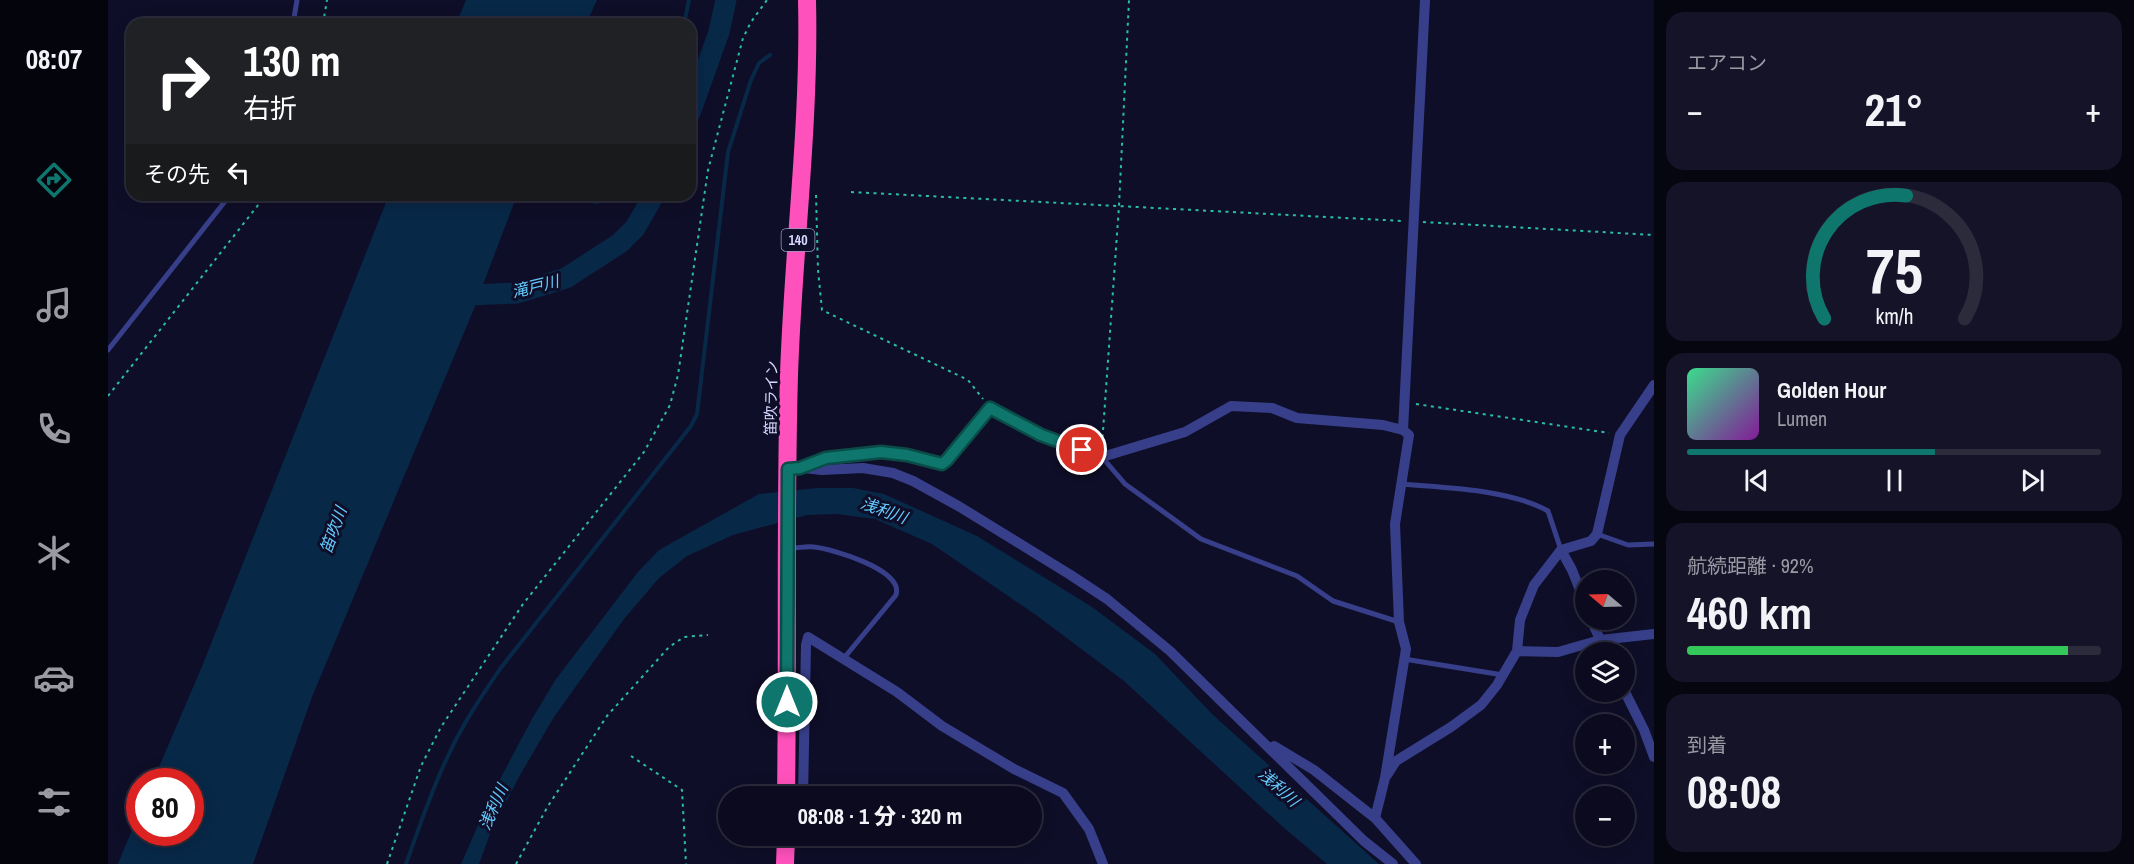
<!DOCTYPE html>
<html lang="ja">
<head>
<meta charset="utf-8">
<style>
	:root { --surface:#0b0a1e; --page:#141327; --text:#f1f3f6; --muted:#9a9aa4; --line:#2b2b3c; --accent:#0f766e }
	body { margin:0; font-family:"Archivo Narrow","Noto Sans JP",sans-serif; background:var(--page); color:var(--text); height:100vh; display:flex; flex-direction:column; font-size:22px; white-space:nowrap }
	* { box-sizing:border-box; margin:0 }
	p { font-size:20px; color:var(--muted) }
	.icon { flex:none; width:33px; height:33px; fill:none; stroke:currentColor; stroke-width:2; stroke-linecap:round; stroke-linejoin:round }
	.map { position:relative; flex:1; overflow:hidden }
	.details { display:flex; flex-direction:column; gap:12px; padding:12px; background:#060610; width:480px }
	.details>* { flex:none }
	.hud { position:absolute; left:18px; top:18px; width:570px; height:183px; border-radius:18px; box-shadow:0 3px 15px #0003,0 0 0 2px var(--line); background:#202124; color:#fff; overflow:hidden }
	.needle { width:39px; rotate:289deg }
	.buttons { position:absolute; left:1467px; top:570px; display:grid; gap:12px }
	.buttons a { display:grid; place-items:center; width:60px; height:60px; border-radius:50%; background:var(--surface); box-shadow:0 3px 15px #0003,0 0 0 2px var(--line); font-size:30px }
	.speed { position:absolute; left:18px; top:768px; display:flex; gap:12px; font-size:30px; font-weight:700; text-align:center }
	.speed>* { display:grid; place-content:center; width:78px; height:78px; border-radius:50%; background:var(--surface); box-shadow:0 3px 15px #0003,0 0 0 2px var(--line); line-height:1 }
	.speed .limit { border:9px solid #d22; background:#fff; color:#111 }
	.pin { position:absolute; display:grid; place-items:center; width:51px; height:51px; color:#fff; margin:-26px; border:3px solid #fff; border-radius:50%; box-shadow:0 2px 6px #0007 }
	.me { position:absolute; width:66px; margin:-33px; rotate:0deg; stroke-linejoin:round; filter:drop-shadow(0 0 4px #0008) }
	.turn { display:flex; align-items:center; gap:21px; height:126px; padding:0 18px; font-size:27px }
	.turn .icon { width:78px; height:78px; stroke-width:2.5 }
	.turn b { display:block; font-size:42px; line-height:51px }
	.then { display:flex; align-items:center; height:57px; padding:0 18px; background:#0003; gap:12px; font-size:22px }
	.big { font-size:45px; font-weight:800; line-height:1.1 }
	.details .card { flex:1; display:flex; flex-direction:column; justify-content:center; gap:9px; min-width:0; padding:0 21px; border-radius:18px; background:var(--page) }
	.details .dial { align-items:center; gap:0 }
	.dial svg { height:156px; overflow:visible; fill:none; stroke:var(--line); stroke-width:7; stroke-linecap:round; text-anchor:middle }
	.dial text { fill:var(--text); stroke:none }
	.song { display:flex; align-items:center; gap:18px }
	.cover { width:72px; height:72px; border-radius:9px; background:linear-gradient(135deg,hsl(150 70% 55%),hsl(290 70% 35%)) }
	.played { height:6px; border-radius:3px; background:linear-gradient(90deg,var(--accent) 60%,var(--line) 60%) }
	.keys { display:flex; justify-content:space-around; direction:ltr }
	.heat { display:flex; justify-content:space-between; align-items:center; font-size:33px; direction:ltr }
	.charge { height:9px; border-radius:4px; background:linear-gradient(90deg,#34c759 92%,var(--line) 0) }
	.trip { position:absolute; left:610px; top:786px; width:324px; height:60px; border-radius:30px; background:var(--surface); box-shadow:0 3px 15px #0003,0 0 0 2px var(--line); font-weight:800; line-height:60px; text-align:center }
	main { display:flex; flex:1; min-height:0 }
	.tabs { display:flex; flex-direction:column; width:108px; justify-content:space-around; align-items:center; background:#04040c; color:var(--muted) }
	.tabs .icon { width:42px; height:42px }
	.tabs .active { color:var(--accent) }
	.tabs b { font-size:27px; color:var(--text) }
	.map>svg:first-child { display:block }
	.water { fill:#082848 }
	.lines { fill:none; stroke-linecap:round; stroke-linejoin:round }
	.stream { stroke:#082848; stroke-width:4 }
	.river { stroke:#082848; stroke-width:21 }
	.path { stroke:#29bfa2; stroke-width:2; stroke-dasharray:3 4.5; stroke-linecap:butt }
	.lane { stroke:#373f8a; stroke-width:5 }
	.street { stroke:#373f8a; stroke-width:10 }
	.highway { stroke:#ff51bc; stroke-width:18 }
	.route-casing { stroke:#0a4d48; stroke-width:15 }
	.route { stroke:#0f766e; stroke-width:10 }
	.labels { text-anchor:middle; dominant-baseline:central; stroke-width:6; stroke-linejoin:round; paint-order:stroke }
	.shield { fill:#0f0e28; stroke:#9a9bbe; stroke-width:1.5 }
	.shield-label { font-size:14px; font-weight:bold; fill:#d6d7ff }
	.street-label { font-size:15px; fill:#d6d7ff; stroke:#0f0e28 }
	.water-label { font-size:16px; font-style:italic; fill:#64ccff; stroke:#0f0e28 }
</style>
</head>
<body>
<main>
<nav class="tabs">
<b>08:07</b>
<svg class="icon active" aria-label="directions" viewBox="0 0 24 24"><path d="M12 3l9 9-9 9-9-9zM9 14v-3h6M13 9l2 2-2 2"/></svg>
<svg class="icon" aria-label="music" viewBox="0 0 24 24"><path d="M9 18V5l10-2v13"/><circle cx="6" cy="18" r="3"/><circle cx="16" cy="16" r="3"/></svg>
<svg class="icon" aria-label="phone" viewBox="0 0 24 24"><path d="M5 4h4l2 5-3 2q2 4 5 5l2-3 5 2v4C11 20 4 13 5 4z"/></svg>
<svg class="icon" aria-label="climate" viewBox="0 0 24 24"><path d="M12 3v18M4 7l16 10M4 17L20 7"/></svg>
<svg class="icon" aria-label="car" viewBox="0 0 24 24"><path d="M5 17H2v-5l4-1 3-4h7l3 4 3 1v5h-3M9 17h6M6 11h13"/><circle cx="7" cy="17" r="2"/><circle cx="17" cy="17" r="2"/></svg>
<svg class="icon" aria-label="filters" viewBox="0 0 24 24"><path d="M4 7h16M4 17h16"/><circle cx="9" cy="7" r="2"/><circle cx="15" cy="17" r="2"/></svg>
</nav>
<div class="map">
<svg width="1546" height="864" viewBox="0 0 1546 864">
	<rect width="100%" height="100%" fill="#0f0e28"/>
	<!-- water -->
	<path class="water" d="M358 0H489L478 24H348Z
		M281 195H409L365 311 204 697 145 864H10L31 813 32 832H82V782L45 781 95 664Z
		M709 488H745L776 494 869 536 984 607 1047 654 1105 715 1271 864H1219L1175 827 1016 681 928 615 824 544 767 519 728 514 699 515 625 535 579 556 551 578 516 619 446 717 412 775 382 834 371 864H353L381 800 425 717 448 679 530 572 551 550 651 494Z"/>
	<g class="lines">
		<!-- stream -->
		<path class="stream" d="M576 24 581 0
			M451 195 489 202 496 195
			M298 864C311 828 323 791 340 756 354 725 373 697 392 669L583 426 589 414 620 152 643 80 651 63 662 55"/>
		<!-- river -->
		<path class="river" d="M582 113 611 32 618 0
			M342 296 409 293 458 278 512 243 527 228 546 195"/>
		<!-- path -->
		<path class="path" d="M215 24 219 0
			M743 192 1295 221
			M708 195 710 270 714 310 860 380 875 399
			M1315 222 1546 235
			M0 396 158 195
			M1308 404 1501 433
			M994 445 1011 206 1021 0
			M523 756 574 790 578 864
			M279 864 313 766 333 727 415 604 536 452 562 405 570 375 600 170 635 38 643 22 659 0
			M408 864 440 806 499 716 561 647 576 637 600 635"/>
		<!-- lane -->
		<path class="lane" d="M185 24 189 0
			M0 350 122 195
			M994 457 1017 484 1093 539 1189 576 1225 601 1291 622
			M1293 484C1337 488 1401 489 1440 511L1453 550
			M1489 534 1520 545 1546 544
			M683 548C690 548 699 546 706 547 725 549 796 570 788 595L736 658
			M1296 659 1395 675"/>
		<!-- street -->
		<path class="street" d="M1295 430 1317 0
			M692 468C718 459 747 451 774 452 795 453 814 459 834 464L839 460 882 408 933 435 994 457 1077 432 1123 406 1164 408 1189 418 1275 425 1295 430 1301 435 1287 524 1291 622 1298 649 1277 778 1267 818
			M696 468 714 470 755 468 785 473 805 481 852 507 961 574 999 599 1062 651 1256 841 1285 864
			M1453 550 1464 570 1478 605
			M1483 620 1498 652
			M1409 651 1450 652 1492 640 1546 634
			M1516 690 1536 730 1546 757
			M1166 746 1206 770 1267 818 1308 864
			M1279 775 1288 761 1343 727 1373 705 1389 685 1409 651 1412 620 1426 585 1453 550 1483 541 1489 534 1512 435 1546 385
			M695 796 698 645 700 637 789 692 834 726 906 769 955 793 981 829 995 864"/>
		<!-- highway -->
		<path class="highway" d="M678 796C680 656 677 516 681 375 685 250 702 126 699 0
			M677 864 678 836"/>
	</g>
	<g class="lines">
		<defs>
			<path id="route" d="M679 702 680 469 692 468 718 458 773 452 799 455 834 464 839 460 882 408 933 435 974 450"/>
		</defs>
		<!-- route casing -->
		<use href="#route" class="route-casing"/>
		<!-- route -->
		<use href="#route" class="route"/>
	</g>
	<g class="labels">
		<!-- shield labels -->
		<rect class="shield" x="673.5" y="229" width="33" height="22" rx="4.5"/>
		<g class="shield-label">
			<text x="690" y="240">140</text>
		</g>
		<!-- street labels -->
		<g class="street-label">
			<text transform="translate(663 398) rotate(-89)">笛吹ライン</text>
		</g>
		<!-- water labels -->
		<g class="water-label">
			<text transform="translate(427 286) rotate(-14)">滝戸川</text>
			<text transform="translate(776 510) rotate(20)">浅利川</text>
			<text transform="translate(225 530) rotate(-70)">笛吹川</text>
			<text transform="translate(1171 787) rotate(42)">浅利川</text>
			<text transform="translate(385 807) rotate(-66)">浅利川</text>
		</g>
	</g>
</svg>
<div class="buttons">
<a><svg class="needle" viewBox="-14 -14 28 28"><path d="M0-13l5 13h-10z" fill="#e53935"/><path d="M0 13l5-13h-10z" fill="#9a9aa4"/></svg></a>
<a><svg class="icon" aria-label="layers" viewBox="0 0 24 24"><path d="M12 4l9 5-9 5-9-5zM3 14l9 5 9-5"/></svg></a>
<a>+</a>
<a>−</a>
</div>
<div class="speed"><div class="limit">80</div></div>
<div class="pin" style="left:974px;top:450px;background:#d93025"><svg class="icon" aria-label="arrive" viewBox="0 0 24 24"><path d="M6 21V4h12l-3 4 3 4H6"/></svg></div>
<svg class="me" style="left:679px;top:702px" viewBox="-20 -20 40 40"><circle r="17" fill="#0f766e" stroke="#fff" stroke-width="3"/><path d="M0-11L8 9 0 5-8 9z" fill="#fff"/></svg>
<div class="trip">08:08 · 1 分 · 320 m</div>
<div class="hud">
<div class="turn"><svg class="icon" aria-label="right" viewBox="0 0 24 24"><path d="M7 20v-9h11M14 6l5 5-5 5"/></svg><div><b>130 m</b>右折</div></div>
<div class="then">その先<svg class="icon" aria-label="left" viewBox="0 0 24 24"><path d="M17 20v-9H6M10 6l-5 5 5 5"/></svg></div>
</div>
</div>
<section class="details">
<div class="card"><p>エアコン</p>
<div class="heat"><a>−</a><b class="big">21°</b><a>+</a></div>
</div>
<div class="card dial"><svg viewBox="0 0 100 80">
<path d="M14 69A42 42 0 1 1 86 69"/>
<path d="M14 69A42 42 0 0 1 56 6" stroke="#0f766e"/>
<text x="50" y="56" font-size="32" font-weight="700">75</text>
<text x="50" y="72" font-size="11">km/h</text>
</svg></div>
<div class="card">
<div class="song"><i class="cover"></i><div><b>Golden Hour</b><p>Lumen</p></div></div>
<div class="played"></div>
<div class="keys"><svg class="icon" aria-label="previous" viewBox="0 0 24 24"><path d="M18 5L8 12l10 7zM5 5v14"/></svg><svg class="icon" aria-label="pause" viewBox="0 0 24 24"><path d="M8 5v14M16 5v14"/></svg><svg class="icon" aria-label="next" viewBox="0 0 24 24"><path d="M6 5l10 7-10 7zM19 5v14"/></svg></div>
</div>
<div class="card"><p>航続距離 · 92%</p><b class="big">460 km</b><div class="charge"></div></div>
<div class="card"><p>到着</p><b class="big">08:08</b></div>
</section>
</main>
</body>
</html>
